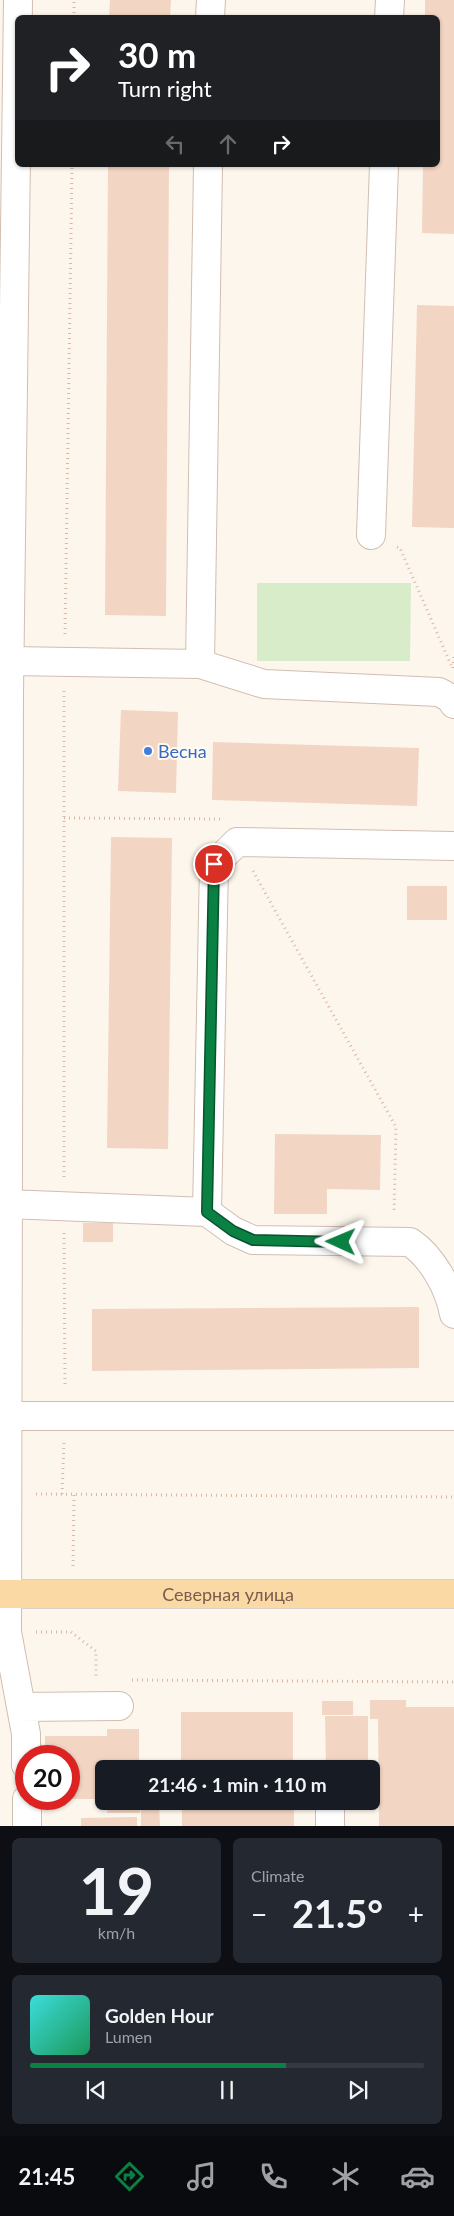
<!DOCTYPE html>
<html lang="en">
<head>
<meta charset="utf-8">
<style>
	:root { --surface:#171b24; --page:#242831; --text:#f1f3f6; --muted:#9ea1a6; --line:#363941; --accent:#0b8043 }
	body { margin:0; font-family:Lato,sans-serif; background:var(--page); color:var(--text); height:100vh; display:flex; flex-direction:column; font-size:19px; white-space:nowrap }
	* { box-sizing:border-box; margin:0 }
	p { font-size:16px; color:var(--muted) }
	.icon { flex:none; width:28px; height:28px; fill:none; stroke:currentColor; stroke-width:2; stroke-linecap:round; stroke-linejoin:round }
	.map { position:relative; height:1826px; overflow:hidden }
	.sheet { display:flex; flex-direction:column; gap:12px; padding:12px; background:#0d0f14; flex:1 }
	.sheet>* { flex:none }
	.banner { position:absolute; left:15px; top:15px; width:425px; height:152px; border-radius:8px; box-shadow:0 1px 4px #0004; background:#202124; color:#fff; overflow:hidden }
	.speed { position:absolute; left:15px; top:1745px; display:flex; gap:10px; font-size:25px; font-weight:700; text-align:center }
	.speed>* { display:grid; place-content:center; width:65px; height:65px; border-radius:50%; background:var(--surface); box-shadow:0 1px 4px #0004; line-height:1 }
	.speed .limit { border:8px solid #d22; background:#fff; color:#111 }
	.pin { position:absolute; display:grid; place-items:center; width:42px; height:42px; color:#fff; margin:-21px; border:2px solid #fff; border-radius:50%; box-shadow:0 1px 5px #0007 }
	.me { position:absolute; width:55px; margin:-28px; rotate:271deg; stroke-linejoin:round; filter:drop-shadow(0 0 4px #0008) }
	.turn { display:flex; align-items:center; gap:18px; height:105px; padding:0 20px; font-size:22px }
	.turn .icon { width:65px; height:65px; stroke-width:2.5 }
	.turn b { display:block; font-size:35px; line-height:42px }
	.lanes { display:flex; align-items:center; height:48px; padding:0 20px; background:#0003; justify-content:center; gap:25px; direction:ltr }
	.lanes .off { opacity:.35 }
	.big { font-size:38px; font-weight:700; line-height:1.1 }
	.sheet .widget { flex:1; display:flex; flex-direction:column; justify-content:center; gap:8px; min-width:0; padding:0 18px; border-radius:8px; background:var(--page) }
	.sheet .dial { align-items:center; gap:0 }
	.dial b { font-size:65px; line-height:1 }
	.song { display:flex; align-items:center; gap:15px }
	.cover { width:60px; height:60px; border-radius:8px; background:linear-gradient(135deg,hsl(180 70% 55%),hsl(150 70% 35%)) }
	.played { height:5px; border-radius:2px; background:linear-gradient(90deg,var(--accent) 65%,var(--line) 65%) }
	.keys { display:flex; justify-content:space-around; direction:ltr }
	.heat { display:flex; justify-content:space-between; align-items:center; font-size:28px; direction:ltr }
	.sheet .tiles { flex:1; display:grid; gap:12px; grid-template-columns:1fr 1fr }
	.widget:last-child { grid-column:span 2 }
	.trip { position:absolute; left:95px; top:1760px; width:285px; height:50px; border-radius:8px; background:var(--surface); box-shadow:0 1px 4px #0004; font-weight:700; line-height:50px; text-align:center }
	.tabs { display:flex; height:80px; justify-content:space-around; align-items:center; background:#090b0e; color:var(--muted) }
	.tabs .icon { width:35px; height:35px }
	.tabs .on { color:var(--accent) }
	.tabs b { font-size:22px; color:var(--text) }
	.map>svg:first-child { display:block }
	.green { fill:#d8ecc9 }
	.building { fill:#f3d5c3 }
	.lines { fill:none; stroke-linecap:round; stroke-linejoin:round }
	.minor-casing { stroke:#d1beb0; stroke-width:30 }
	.major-casing { stroke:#dad1cd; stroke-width:30 }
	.path { stroke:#d9b8a5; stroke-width:3; stroke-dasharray:1 4; stroke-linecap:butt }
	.minor { stroke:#fff; stroke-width:28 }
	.major { stroke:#fbd9a5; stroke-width:28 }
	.route-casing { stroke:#07532c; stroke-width:12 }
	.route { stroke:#0b8043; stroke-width:9 }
	.shop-dot { fill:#3f7fe0; stroke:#fffaf3; stroke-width:2 }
	.labels { text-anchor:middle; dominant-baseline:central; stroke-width:4; stroke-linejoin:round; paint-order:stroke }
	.shop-label { font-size:18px; fill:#366cbe; stroke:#fffaf3; text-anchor:start }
	.street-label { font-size:18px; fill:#7a5c4d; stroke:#fffaf3 }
</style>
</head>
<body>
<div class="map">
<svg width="454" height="1826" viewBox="0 0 454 1826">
	<rect width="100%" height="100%" fill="#fdf6ec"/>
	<!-- green -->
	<path class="green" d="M257 583H411L410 661H257Z"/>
	<!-- building -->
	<path class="building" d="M110 0H171L170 18H109Z
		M425 0H454V234L422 233 423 165H438V18H425Z
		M108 165H169L166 616 105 615Z
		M417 305 454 306V528L412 527Z
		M121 710 178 712 176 793 118 791Z
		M213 742 419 748 417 806 212 800Z
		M111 837 172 838 168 1149 107 1148Z
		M407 886H447V920H407Z
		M275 1134 381 1135 380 1190 327 1189V1214H274Z
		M83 1223H113V1242H83Z
		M419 1307V1368L92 1371V1309Z
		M370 1700H406V1707H454V1826H379L378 1719H370Z
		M322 1701H353V1715H322Z
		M181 1712H293V1769H181Z
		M325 1716H368V1769H326Z
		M107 1729H139V1769H104V1799H69V1756H45V1736H107Z
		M108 1801H140V1813H107Z
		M141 1801H159L160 1826H141Z
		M182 1801H294V1826H182Z
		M137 1817V1826H81V1818Z"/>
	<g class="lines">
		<defs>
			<path id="minor" d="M18 0 9 693 7 1632 26 1734V1765
				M210 18 211 0
				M389 18 390 0
				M208 165 200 664 264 684 439 692 450 698 454 704
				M371 535 384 165
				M9 661 200 664
				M7 1204 207 1212 214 865 237 842 454 846
				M207 1212 233 1231 253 1240 410 1242C432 1257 449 1287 454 1314
				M0 1416H454
				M21 1707 119 1706
				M27 1799V1826
				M330 1826V1801"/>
			<g id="major">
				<path id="s1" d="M0 1594H454"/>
			</g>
		</defs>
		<!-- minor casing -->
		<use href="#minor" class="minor-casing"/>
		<!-- major casing -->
		<use href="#major" class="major-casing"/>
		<!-- path -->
		<path class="path" d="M74 18V0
			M397 547 400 548 451 665
			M65 634 72 165
			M453 668 454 656
			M64 691V1179
			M64 818 220 819
			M253 871 396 1127 394 1213
			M64 1233 65 1387
			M36 1494 454 1497
			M62 1494 64 1443
			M73 1566 74 1494
			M36 1632H71L96 1651V1678
			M132 1680 454 1682"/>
		<!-- minor -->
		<use href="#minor" class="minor"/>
		<!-- major -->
		<use href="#major" class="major"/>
	</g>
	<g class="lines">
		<defs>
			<path id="route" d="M214 864 207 1212 233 1231 253 1240 341 1242"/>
		</defs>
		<!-- route casing -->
		<use href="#route" class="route-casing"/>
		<!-- route -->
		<use href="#route" class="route"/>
	</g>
	<!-- markers -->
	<circle class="shop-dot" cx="148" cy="751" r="5"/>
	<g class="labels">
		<!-- shop labels -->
		<g class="shop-label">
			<text x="158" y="751">Весна</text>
		</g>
		<!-- street labels -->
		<g class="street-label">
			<text stroke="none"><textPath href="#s1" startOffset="228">Северная улица</textPath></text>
		</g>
	</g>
</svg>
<div class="speed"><div class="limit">20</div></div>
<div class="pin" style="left:214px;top:864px;background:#d93025"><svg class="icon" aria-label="arrive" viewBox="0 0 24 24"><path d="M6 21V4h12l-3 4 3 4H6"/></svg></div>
<svg class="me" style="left:341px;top:1242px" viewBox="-20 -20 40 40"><path d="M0-17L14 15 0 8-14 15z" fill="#0b8043" stroke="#fff" stroke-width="4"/></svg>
<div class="trip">21:46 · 1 min · 110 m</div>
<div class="banner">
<div class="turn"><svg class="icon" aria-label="right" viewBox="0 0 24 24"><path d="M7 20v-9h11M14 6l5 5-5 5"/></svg><div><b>30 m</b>Turn right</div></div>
<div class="lanes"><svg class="icon off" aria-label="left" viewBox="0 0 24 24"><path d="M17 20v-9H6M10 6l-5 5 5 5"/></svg><svg class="icon off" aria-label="ahead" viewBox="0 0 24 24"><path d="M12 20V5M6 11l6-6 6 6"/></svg><svg class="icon" aria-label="right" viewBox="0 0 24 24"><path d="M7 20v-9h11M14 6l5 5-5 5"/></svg></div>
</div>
</div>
<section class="sheet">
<div class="tiles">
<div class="widget dial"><b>19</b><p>km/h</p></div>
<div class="widget"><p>Climate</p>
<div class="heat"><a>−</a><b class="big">21.5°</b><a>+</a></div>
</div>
<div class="widget">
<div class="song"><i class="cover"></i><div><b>Golden Hour</b><p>Lumen</p></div></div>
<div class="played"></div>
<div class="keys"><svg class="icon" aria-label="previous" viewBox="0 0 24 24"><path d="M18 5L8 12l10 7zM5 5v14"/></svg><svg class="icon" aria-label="pause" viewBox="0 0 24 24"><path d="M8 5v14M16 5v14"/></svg><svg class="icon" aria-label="next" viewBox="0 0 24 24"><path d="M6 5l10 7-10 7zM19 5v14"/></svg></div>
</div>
</div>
</section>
<nav class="tabs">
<b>21:45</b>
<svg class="icon on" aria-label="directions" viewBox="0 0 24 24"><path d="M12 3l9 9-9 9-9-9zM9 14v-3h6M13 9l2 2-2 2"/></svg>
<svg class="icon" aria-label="music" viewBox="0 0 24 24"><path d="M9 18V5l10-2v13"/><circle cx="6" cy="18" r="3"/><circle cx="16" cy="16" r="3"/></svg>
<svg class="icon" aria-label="phone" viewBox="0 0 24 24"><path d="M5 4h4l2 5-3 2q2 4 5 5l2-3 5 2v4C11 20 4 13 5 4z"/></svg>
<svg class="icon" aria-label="climate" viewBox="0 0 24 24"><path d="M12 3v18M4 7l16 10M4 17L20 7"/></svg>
<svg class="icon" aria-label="car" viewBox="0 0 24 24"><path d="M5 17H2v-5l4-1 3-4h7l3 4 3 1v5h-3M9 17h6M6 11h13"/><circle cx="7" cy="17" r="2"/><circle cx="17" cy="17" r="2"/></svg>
</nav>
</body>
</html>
